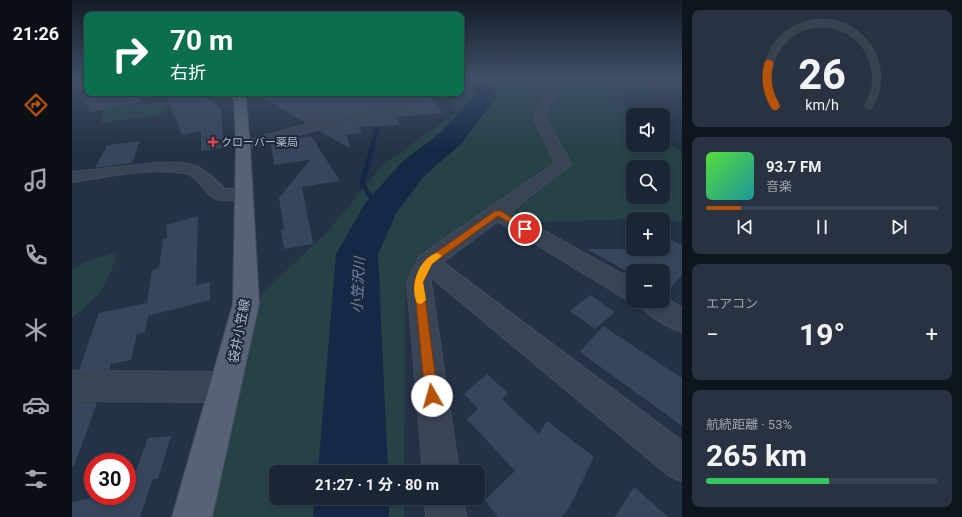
<!DOCTYPE html>
<html lang="ja">
<head>
<meta charset="utf-8">
<style>
	:root { --surface:#1b2634; --page:#283240; --text:#f1f3f6; --muted:#a0a5ac; --line:#39434f; --accent:#b45309 }
	body { margin:0; font-family:Roboto,"Noto Sans JP",sans-serif; background:var(--page); color:var(--text); height:100vh; display:flex; flex-direction:column; font-size:15px; white-space:nowrap }
	* { box-sizing:border-box; margin:0 }
	p { font-size:13px; color:var(--muted) }
	.icon { flex:none; width:22px; height:22px; fill:none; stroke:currentColor; stroke-width:2; stroke-linecap:round; stroke-linejoin:round }
	.map { position:relative; flex:1; overflow:hidden }
	.sheet { display:flex; flex-direction:column; gap:10px; padding:10px; background:#0f151d; width:280px }
	.sheet>* { flex:none }
	.hud { position:absolute; left:12px; top:12px; width:380px; height:84px; border-radius:8px; box-shadow:0 2px 6px #0003,0 0 0 1px var(--line); background:#0b6e4f; color:#fff; overflow:hidden }
	.fabs { position:absolute; left:554px; top:108px; display:grid; gap:8px }
	.fabs a { display:grid; place-items:center; width:44px; height:44px; border-radius:8px; background:var(--surface); box-shadow:0 2px 6px #0003,0 0 0 1px var(--line); font-size:20px }
	.speed { position:absolute; left:12px; top:453px; display:flex; gap:8px; font-size:20px; font-weight:700; text-align:center }
	.speed>* { display:grid; place-content:center; width:52px; height:52px; border-radius:50%; background:var(--surface); box-shadow:0 2px 6px #0003,0 0 0 1px var(--line); line-height:1 }
	.speed .limit { border:6px solid #d22; background:#fff; color:#111 }
	.pin { position:absolute; display:grid; place-items:center; width:34px; height:34px; color:#fff; margin:-17px; border:2px solid #fff; border-radius:50%; box-shadow:0 1px 4px #0007 }
	.me { position:absolute; width:44px; margin:-22px; rotate:353deg; stroke-linejoin:round; filter:drop-shadow(0 0 3px #0008) }
	.turn { display:flex; align-items:center; gap:14px; height:84px; padding:0 20px; font-size:18px }
	.turn .icon { width:52px; height:52px; stroke-width:2.5 }
	.turn b { display:block; font-size:28px; line-height:34px }
	.big { font-size:30px; font-weight:700; line-height:1.1 }
	.sheet .widget { flex:1; display:flex; flex-direction:column; justify-content:center; gap:6px; min-width:0; padding:0 14px; border-radius:8px; background:var(--page) }
	.sheet .dial { align-items:center; gap:0 }
	.dial svg { height:104px; overflow:visible; fill:none; stroke:var(--line); stroke-width:7; stroke-linecap:round; text-anchor:middle }
	.dial text { fill:var(--text); stroke:none }
	.song { display:flex; align-items:center; gap:12px }
	.cover { width:48px; height:48px; border-radius:6px; background:linear-gradient(135deg,hsl(110 70% 55%),hsl(180 70% 35%)) }
	.played { height:4px; border-radius:2px; background:linear-gradient(90deg,var(--accent) 15%,var(--line) 15%) }
	.keys { display:flex; justify-content:space-around; direction:ltr }
	.heat { display:flex; justify-content:space-between; align-items:center; font-size:22px; direction:ltr }
	.charge { height:6px; border-radius:3px; background:linear-gradient(90deg,#34c759 53%,var(--line) 0) }
	.trip { position:absolute; left:197px; top:465px; width:216px; height:40px; border-radius:8px; background:var(--surface); box-shadow:0 2px 6px #0003,0 0 0 1px var(--line); font-weight:700; line-height:40px; text-align:center }
	main { display:flex; flex:1; min-height:0 }
	.dock { display:flex; flex-direction:column; width:72px; justify-content:space-around; align-items:center; background:#0b0f15; color:var(--muted) }
	.dock .icon { width:28px; height:28px }
	.dock .on { color:var(--accent) }
	.dock b { font-size:18px; color:var(--text) }
	.map>svg:first-child { display:block }
	.green { fill:#264246; fill-rule:evenodd }
	.lines { fill:none; stroke-linecap:round; stroke-linejoin:round }
	.stream { fill:#152845; fill-rule:evenodd }
	.river { fill:#152845; fill-rule:evenodd }
	.building { fill:#36465c }
	.minor-casing { stroke:#424d5e; stroke-width:2 }
	.major-casing { stroke:#424d5e; stroke-width:2 }
	.minor { fill:#394454; fill-rule:evenodd }
	.major { fill:#576374; fill-rule:evenodd }
	.route { fill:#b45309; stroke:#753606 }
	.slow { fill:#f59e0b }
	.health-dot { fill:#e0444e; stroke:#1d293a; stroke-width:1.5 }
	.labels { text-anchor:middle; dominant-baseline:central; stroke-width:4; stroke-linejoin:round; paint-order:stroke }
	.far-poi-label { font-size:11px; fill:#b6bfce; stroke:#1d293a; text-anchor:start }
	.street-label { font-size:13px; fill:#b6bfce; stroke:#1d293a }
	.water-label { font-size:14px; font-style:italic; fill:#6c88b0; stroke:#1d293a }
</style>
</head>
<body>
<main>
<nav class="dock">
<b>21:26</b>
<svg class="icon on" aria-label="directions" viewBox="0 0 24 24"><path d="M12 3l9 9-9 9-9-9zM9 14v-3h6M13 9l2 2-2 2"/></svg>
<svg class="icon" aria-label="music" viewBox="0 0 24 24"><path d="M9 18V5l10-2v13"/><circle cx="6" cy="18" r="3"/><circle cx="16" cy="16" r="3"/></svg>
<svg class="icon" aria-label="phone" viewBox="0 0 24 24"><path d="M5 4h4l2 5-3 2q2 4 5 5l2-3 5 2v4C11 20 4 13 5 4z"/></svg>
<svg class="icon" aria-label="climate" viewBox="0 0 24 24"><path d="M12 3v18M4 7l16 10M4 17L20 7"/></svg>
<svg class="icon" aria-label="car" viewBox="0 0 24 24"><path d="M5 17H2v-5l4-1 3-4h7l3 4 3 1v5h-3M9 17h6M6 11h13"/><circle cx="7" cy="17" r="2"/><circle cx="17" cy="17" r="2"/></svg>
<svg class="icon" aria-label="filters" viewBox="0 0 24 24"><path d="M4 7h16M4 17h16"/><circle cx="9" cy="7" r="2"/><circle cx="15" cy="17" r="2"/></svg>
</nav>
<div class="map">
<svg width="610" height="517" viewBox="0 0 610 517">
	<rect width="100%" height="100%" fill="#243245"/>
	<!-- green -->
	<path class="green" d="M389 77H610V98L600 92 540 96 563 115H561V145H591V138L610 153V222L588 218 411 224 347 282 334 276 332 472H204V498H332V517H122L189 295 257 230 311 165 384 112 378 93H389ZM561 167H591V197H561Z
		M95 102 90 115 28 123 33 108Z
		M44 253C38 286 24 298 0 318V269L21 259Z"/>
	<g class="lines">
		<!-- stream -->
		<path class="stream" d="M290 93H294L309 122 293 183 310 210 307 212 304 210 287 183 305 122Z"/>
		<!-- river -->
		<path class="river" d="M391 77H411L425 96 389 144 352 176 325 212 306 254 316 472H246L264 254 294 202 330 162 369 132 403 95Z
			M243 498H317V517H241Z"/>
	</g>
	<!-- building -->
	<path class="building" d="M6 93H67L68 102 19 112Z
		M93 93H129L149 109 152 148 129 151V131L110 135Z
		M183 93H321L326 103 295 107 234 123Z
		M335 93H354L371 113 324 117 328 125 286 127 290 133 274 135 279 149 247 131 296 117 332 112 342 104Z
		M239 136 268 181 230 187 241 244 212 249 209 230 212 229 207 198 238 160 202 165 199 145Z
		M68 141 60 163 23 168 35 145Z
		M126 216 124 285 138 282V300L76 316 73 332 65 334 59 360 39 364 37 370H7L27 313 75 303 80 270 87 268 91 239 95 238 94 225Z
		M591 236 610 245V275L593 294 591 292V271H561V275L515 249H591Z
		M518 295 543 312 523 329 498 311Z
		M531 326 610 378V426L508 352Z
		M415 374 436 393 430 399 467 434 475 421 522 457 498 506 490 517H426L413 500 443 471 395 419 406 409 392 394Z
		M0 402 25 403 2 466H0Z
		M99 436 86 479H81L68 517H0V502L29 496H55L76 438Z
		M562 487 596 517H543Z"/>
	<g class="lines">
		<defs>
			<path id="minor" d="M482 77H492L490 86 477 106 474 119 499 164 438 212 561 280V300L552 298 426 221 371 262 610 441V481L597 476 360 278 359 282 387 472H351L335 282 348 256 483 163 462 119 465 106 480 86Z
				M15 82V88L0 90V84Z
				M322 93H333L341 104 332 111 296 116 171 150 166 149 164 146 166 143 295 108 325 105 328 103Z
				M84 163C119 162 127 162 153 189H178L181 193 178 197C169 199 150 203 142 198 130 191 128 176 112 173 76 167 36 177 0 182V172Z
				M591 296 610 308V332C595 327 573 315 566 301H591Z
				M0 371 155 372 166 376 170 387 166 398 155 402 0 401Z
				M353 498H391L394 517H354Z"/>
			<path id="major" d="M158 93H169L174 100 178 146 187 304 140 517H100L161 304 164 146 162 100Z"/>
		</defs>
		<!-- minor casing -->
		<use href="#minor" class="minor-casing"/>
		<!-- major casing -->
		<use href="#major" class="major-casing"/>
		<!-- minor -->
		<use href="#minor" class="minor"/>
		<!-- major -->
		<use href="#major" class="major"/>
	</g>
	<!-- sky -->
	<linearGradient id="sky" x2="0" y2="1"><stop stop-color="#141c26"/><stop offset="0.52" stop-color="#3f4f68"/><stop offset="1" stop-color="#3f4f68" stop-opacity="0"/></linearGradient>
	<rect width="610" height="149" fill="url(#sky)"/>
	<!-- route -->
	<path class="route" d="M423 211H429L457 229 456 230H450L426 216 360 264 351 282 366 396 364 400 360 402 355 400 353 396 342 282 353 260Z"/>
	<!-- slow -->
	<path class="slow" d="M365 253 370 256 360 264 351 282 354 300 349 304 345 303C337 286 347 258 365 253Z"/>
	<!-- markers -->
	<path class="health-dot" d="M139 136h4v4h4v4h-4v4h-4v-4h-4v-4h4z"/>
	<g class="labels">
		<!-- far-poi labels -->
		<g class="far-poi-label">
			<text x="149" y="142">クローバー薬局</text>
		</g>
		<!-- street labels -->
		<g class="street-label">
			<text transform="translate(167 331) rotate(-79)">袋井小笠線</text>
		</g>
		<!-- water labels -->
		<g class="water-label">
			<text transform="translate(286 285) rotate(-87)">小笠沢川</text>
		</g>
	</g>
</svg>
<div class="fabs">
<a><svg class="icon" aria-label="sound" viewBox="0 0 24 24"><path d="M4 9h4l5-4v14l-5-4H4zM17 9q2 3 0 6"/></svg></a>
<a><svg class="icon" aria-label="search" viewBox="0 0 24 24"><circle cx="10" cy="10" r="6"/><path d="M15 15l6 6"/></svg></a>
<a>+</a>
<a>−</a>
</div>
<div class="speed"><div class="limit">30</div></div>
<div class="pin" style="left:453px;top:229px;background:#d93025"><svg class="icon" aria-label="arrive" viewBox="0 0 24 24"><path d="M6 21V4h12l-3 4 3 4H6"/></svg></div>
<svg class="me" style="left:360px;top:396px" viewBox="-20 -20 40 40"><circle r="19" fill="#fff"/><path d="M0-13L10 11 0 6-10 11z" fill="#b45309"/></svg>
<div class="trip">21:27 · 1 分 · 80 m</div>
<div class="hud">
<div class="turn"><svg class="icon" aria-label="right" viewBox="0 0 24 24"><path d="M7 20v-9h11M14 6l5 5-5 5"/></svg><div><b>70 m</b>右折</div></div>
</div>
</div>
<section class="sheet">
<div class="widget dial"><svg viewBox="0 0 100 80">
<path d="M14 69A42 42 0 1 1 86 69"/>
<path d="M14 69A42 42 0 0 1 9 37" stroke="#b45309"/>
<text x="50" y="56" font-size="32" font-weight="700">26</text>
<text x="50" y="72" font-size="11">km/h</text>
</svg></div>
<div class="widget">
<div class="song"><i class="cover"></i><div><b>93.7 FM</b><p>音楽</p></div></div>
<div class="played"></div>
<div class="keys"><svg class="icon" aria-label="previous" viewBox="0 0 24 24"><path d="M18 5L8 12l10 7zM5 5v14"/></svg><svg class="icon" aria-label="pause" viewBox="0 0 24 24"><path d="M8 5v14M16 5v14"/></svg><svg class="icon" aria-label="next" viewBox="0 0 24 24"><path d="M6 5l10 7-10 7zM19 5v14"/></svg></div>
</div>
<div class="widget"><p>エアコン</p>
<div class="heat"><a>−</a><b class="big">19°</b><a>+</a></div>
</div>
<div class="widget"><p>航続距離 · 53%</p><b class="big">265 km</b><div class="charge"></div></div>
</section>
</main>
</body>
</html>
